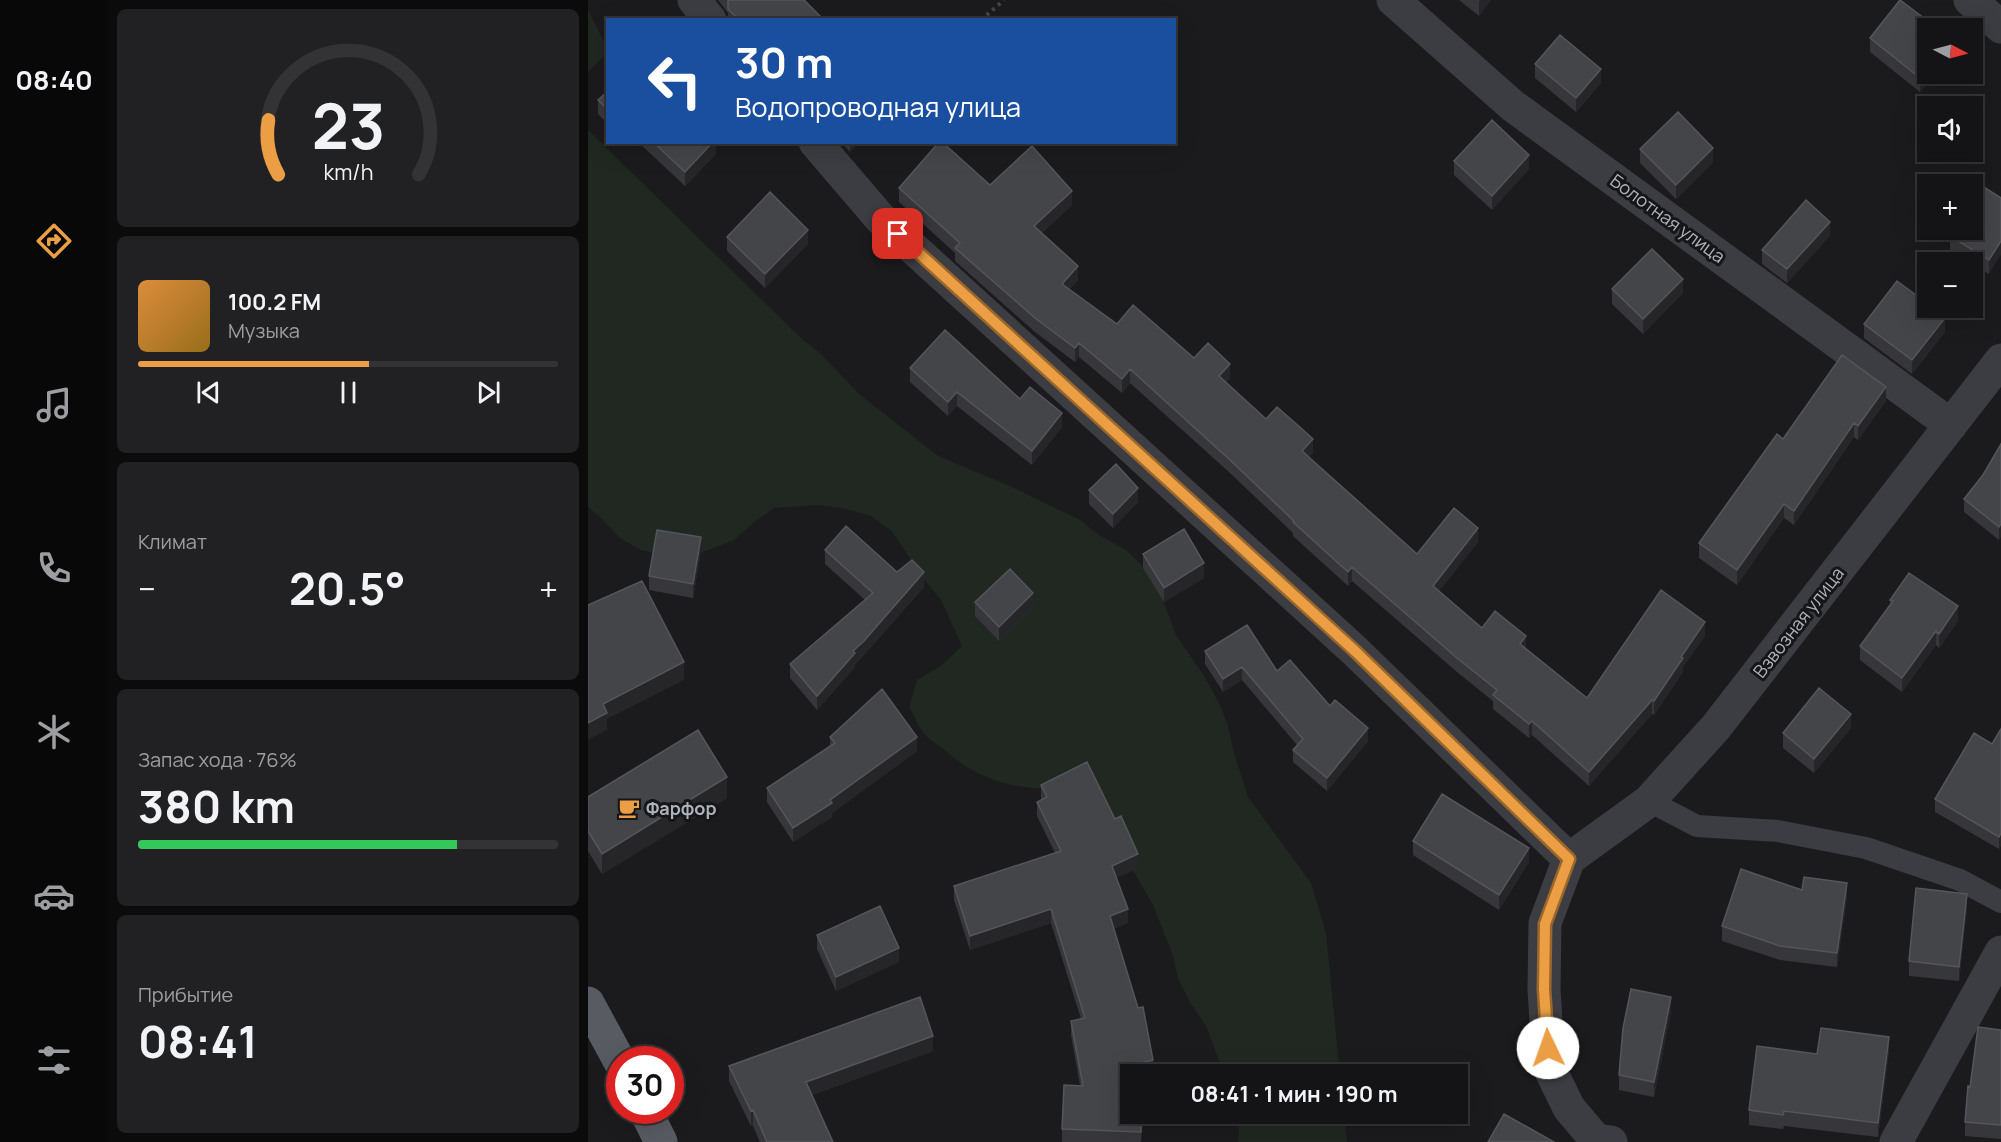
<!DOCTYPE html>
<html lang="ru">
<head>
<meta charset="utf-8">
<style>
	:root { --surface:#141416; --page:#212123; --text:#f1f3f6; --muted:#9d9ea1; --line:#333335; --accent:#eb9e44 }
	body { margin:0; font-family:Manrope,sans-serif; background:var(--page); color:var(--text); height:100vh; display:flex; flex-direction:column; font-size:22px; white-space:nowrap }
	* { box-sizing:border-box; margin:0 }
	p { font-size:20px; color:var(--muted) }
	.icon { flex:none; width:33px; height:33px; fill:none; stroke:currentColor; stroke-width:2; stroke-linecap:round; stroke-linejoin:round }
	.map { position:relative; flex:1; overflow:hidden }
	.drawer { display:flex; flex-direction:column; gap:9px; padding:9px; background:#0b0b0c; width:480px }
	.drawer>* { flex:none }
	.top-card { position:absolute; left:18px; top:18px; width:570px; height:126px; border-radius:0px; box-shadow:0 6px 24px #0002,0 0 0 2px var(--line); background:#1a4fa0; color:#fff; overflow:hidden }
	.needle { width:39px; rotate:96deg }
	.buttons { position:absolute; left:1329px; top:18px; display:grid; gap:12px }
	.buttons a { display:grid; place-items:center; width:66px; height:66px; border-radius:0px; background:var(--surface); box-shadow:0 6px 24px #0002,0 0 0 2px var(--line); font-size:30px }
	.speed { position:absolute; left:18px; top:1046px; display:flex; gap:12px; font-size:30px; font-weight:700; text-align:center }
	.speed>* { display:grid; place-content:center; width:78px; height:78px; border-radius:50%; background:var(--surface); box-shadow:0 6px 24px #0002,0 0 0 2px var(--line); line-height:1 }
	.speed .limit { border:9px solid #d22; background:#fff; color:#111 }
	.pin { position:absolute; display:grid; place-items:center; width:51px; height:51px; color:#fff; margin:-26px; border-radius:12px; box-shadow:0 3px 9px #0006 }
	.me { position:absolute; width:66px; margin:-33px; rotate:357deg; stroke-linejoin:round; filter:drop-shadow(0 0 4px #0008) }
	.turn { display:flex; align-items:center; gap:21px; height:126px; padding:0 30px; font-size:27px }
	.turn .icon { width:78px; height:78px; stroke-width:2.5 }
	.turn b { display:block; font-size:42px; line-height:51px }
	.big { font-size:45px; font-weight:700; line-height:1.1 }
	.drawer .widget { flex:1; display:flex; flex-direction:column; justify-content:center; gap:9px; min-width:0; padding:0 21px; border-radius:9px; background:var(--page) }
	.drawer .dial { align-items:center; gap:0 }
	.dial svg { height:156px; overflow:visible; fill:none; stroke:var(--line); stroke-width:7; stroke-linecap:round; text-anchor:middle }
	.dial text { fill:var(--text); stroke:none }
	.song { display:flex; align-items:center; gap:18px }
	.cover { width:72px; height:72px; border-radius:9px; background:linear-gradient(135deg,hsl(30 70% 55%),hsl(40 70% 35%)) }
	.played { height:6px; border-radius:3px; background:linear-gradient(90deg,var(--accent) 55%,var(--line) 55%) }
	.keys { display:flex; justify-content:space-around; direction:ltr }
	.heat { display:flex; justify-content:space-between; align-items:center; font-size:33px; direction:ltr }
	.charge { height:9px; border-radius:4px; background:linear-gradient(90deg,#34c759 76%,var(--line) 0) }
	.trip { position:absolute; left:532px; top:1064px; width:348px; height:60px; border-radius:0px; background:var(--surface); box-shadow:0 6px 24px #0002,0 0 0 2px var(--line); font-weight:700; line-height:60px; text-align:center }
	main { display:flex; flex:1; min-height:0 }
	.menu { display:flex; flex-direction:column; width:108px; justify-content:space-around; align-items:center; background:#080809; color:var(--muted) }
	.menu .icon { width:42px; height:42px }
	.menu .current { color:var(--accent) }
	.menu b { font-size:27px; color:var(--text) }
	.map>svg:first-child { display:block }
	.green { fill:#202821 }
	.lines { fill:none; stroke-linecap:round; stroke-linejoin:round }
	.path { stroke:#424549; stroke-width:4; stroke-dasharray:3 4.5; stroke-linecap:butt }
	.lane { stroke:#3c3d42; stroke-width:22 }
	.street { stroke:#3c3d42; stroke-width:33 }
	.primary { stroke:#585b61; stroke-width:33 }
	.wall { fill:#37373b }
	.shaded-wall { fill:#262629 }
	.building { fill:#444549; stroke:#54565b; stroke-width:1.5 }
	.route-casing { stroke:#99672c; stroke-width:15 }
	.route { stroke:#eb9e44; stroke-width:10 }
	.labels { text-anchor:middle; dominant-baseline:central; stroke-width:6; stroke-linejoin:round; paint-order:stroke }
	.street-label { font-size:18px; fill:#aeb4bc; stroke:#161618 }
	.poi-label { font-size:18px; font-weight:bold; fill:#aeb4bc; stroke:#161618; text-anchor:start }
</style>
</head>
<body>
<main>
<nav class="menu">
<b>08:40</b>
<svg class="icon current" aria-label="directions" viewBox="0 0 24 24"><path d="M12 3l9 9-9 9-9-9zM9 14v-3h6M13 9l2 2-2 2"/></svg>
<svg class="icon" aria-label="music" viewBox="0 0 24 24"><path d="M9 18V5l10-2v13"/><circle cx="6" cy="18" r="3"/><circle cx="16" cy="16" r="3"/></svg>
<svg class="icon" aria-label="phone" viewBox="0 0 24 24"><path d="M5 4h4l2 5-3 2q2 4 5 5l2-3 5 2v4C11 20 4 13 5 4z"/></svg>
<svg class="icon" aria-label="climate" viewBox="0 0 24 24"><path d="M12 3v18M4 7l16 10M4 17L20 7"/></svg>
<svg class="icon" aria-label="car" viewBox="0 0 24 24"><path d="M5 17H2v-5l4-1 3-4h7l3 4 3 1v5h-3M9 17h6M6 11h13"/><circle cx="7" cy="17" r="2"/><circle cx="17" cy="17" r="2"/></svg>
<svg class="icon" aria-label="filters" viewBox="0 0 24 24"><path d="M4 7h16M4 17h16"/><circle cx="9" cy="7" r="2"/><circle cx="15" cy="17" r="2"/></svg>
</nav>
<section class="drawer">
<div class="widget dial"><svg viewBox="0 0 100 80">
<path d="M14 69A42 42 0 1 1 86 69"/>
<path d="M14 69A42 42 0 0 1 9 41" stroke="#eb9e44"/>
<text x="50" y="56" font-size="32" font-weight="700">23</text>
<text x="50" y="72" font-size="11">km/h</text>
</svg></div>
<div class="widget">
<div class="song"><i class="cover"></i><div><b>100.2 FM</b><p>Музыка</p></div></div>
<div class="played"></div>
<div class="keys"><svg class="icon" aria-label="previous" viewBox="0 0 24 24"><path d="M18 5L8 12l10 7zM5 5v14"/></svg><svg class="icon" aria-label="pause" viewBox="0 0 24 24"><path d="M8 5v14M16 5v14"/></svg><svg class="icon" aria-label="next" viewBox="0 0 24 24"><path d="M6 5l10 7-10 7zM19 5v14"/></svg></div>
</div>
<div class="widget"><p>Климат</p>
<div class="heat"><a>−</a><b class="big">20.5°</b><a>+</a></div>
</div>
<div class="widget"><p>Запас хода · 76%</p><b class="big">380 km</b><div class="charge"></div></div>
<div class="widget"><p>Прибытие</p><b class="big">08:41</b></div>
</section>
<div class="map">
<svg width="1413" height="1142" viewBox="0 0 1413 1142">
	<rect width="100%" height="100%" fill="#1b1b1d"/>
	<!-- green -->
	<path class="green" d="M0 10 20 49 19 53 0 72Z
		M0 130 214 339 233 354 270 393 350 456 424 487 492 520 511 535 538 550 557 568 570 587 588 635 617 677 630 701 640 725 645 749 660 797 723 883 738 933 752 1074H636L618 1026 603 1004 590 979 585 956 565 905 536 855 464 789C417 788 388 778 353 747 347 743 339 738 335 732 329 725 326 715 321 707L329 680 354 665 374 646 353 600 335 578 304 531 283 516 255 508 230 505 186 508 164 524 146 540 104 556H78L53 550 32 538 13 518 0 507Z
		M648 1113H756L759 1142H650L651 1127Z"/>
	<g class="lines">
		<!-- path -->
		<path class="path" d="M393 20 416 0"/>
		<!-- lane -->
		<path class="lane" d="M1061 801 1109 826 1190 831 1278 848 1372 880 1413 902"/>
		<!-- street -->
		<path class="street" d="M106 0 122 20
			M805 0 925 106 1363 425
			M1382 0 1413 27
			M227 142 292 218 767 651 981 859
			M981 859 1061 801 1128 727 1413 360
			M981 859 957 923 956 990 961 1067 981 1108 1008 1140 1023 1142
			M1308 1142 1413 952"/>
		<!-- primary -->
		<path class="primary" d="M0 1003 32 1062
			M57 1110 73 1142"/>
	</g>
	<!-- wall -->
	<path class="wall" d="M130 0H216L236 20H140V13Z
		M871 0H903L891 16Z
		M1282 38 1340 74H1347L1332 92 1282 52Z
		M947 64 1013 83 988 112 947 78Z
		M20 91V124L10 114V100Z
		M50 142H128V154L97 186Z
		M253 142H271L262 152Z
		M1052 149 1125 162 1088 199 1052 163Z
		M866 161 941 169 904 210 866 175Z
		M402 185 484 205 454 233 490 280 481 290 529 324 606 358 642 378 638 383 678 419 725 453 721 457 829 554 890 542 851 591 894 628 938 649 999 698 1117 636 1095 667V672L1066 715 1064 714 1001 786 944 735 941 738 905 709V701L869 672 764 581 760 586 705 536V533L642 473 542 383 534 393 491 357 487 362 447 332 367 261V253L311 202V188Z
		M1413 198 1401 274 1384 264V262H1382L1362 250V236Z
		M1242 236 1199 283 1174 264V250Z
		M139 237 220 244 177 288 139 251Z
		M1024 289 1095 293 1055 334 1024 304Z
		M1276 324 1357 332 1324 374 1276 338Z
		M322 368 432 399 474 427 444 465 369 406 360 416 322 382Z
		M1298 401 1270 440 1266 437 1206 525 1196 518 1149 585 1111 558V543L1195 439Z
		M1413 444 1411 540 1376 512V499L1395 475Z
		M501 490 550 502 525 528 501 504Z
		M237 550 309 572 336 587 276 655 267 664V667L229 710 202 678V664L277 600 237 564Z
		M113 551 105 598 61 590V576Z
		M555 554 616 578 576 602 555 568Z
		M1302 600 1370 621 1351 648 1348 645 1314 692 1272 660V646L1302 605Z
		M387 602 445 607 411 641 387 616Z
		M617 651 689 671 742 706 780 741 739 791 705 762V750L709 745 654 680 635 692 617 664Z
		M1263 728 1226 773 1195 748V733Z
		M1413 729 1411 849 1347 812V799L1404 744Z
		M242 737 329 751 244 813V817L205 842 179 802V788L242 746Z
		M453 785 550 868 528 878 540 923 525 929 565 1060V1074H543L555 1113 553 1142H474V1129L492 1085 483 1035V1021L493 1019 463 923 382 950 366 900V886L467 853 449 816V802L453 800Z
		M0 797 139 798 14 874 0 851Z
		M825 841 941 862 911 910 825 855Z
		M1214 890 1259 897 1249 967 1192 960 1134 941V926Z
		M1379 908 1371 981 1321 976V961Z
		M229 935 311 962 248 991 229 949Z
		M1083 1011 1066 1097 1031 1090V1075Z
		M1413 1030V1139L1377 1136V1122L1382 1087Z
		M345 1051 224 1095 245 1142H172L165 1126H163L141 1081V1066Z
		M1301 1051 1290 1137 1196 1126 1195 1129 1161 1125V1110Z"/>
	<!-- shaded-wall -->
	<path class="shaded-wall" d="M892 0H903L891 16V2Z
		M1340 68V74H1347L1332 92V78Z
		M1013 69V83L988 112V98Z
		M125 142H128V154L97 186V172Z
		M262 142H271L262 152Z
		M1125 148V162L1088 199V185Z
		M941 155V169L904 210V196Z
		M484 191V205L446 240V226Z
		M1242 222V236L1199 283V269Z
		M220 230V244L177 288V274Z
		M1413 241V255L1401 274V260Z
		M490 266V280L474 298V284Z
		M1095 279V293L1055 334V319Z
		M1357 318V332L1324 374V360Z
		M491 343V357L487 362V348Z
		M642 364V378L631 390V376Z
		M542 369V383L534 393V379Z
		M1298 387V401L1270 440V426Z
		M369 392V406L360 416V402Z
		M474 413V427L444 465V451Z
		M1266 423V437L1206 525V511Z
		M725 439V453L714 465V451Z
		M550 488V502L525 528V514Z
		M1196 504V518L1149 585V570Z
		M1413 524V537L1411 540V527Z
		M890 528V542L845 599V586Z
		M113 537V551L105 598V584Z
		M616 563V578L576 602V588Z
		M764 567V581L760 586V572Z
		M336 572V587L276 655 267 664V667L229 710V696L265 651Z
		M445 593V607L411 641V627Z
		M1370 606V621L1351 648V634Z
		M1117 622V636L1095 667V672L1066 715V701L1093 657Z
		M1348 631V645L1314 692V678Z
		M938 636V649L932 644Z
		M96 662V680L19 719V730L0 740V723L15 704Z
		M654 667V680L635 692V679Z
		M1064 700V714L1001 786V772Z
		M1263 714V728L1226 773V759Z
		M944 721V735L941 738V724Z
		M780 728V741L739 791V778Z
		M329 737V751L244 813V817L205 842V828Z
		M139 777V798L14 874V854Z
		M1413 833V846L1411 849V837Z
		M941 848V862L911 910V895Z
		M550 854V868L524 880V866Z
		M1259 883V897L1249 967V953Z
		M1379 894V908L1371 981V967Z
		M463 909V923L382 950V936Z
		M540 909V923L522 930V916Z
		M311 948V962L248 991V977Z
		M1083 997V1011L1066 1097V1082Z
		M345 1036V1051L218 1097V1082Z
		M1301 1037V1051L1290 1137V1123Z
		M165 1110V1126H163V1111Z"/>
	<!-- building -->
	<path class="building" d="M140 0H216L236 20H151L140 9Z
		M1312 0 1349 28H1340V68L1332 78 1282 38Z
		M972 35 1013 69 988 98 947 64Z
		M20 91V110L10 100Z
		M1090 112 1125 148 1088 185 1052 149Z
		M904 120 941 155 904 196 866 161Z
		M65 142H125L97 172Z
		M351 142H354L402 185 444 146 484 191 446 226 490 266 474 284 529 324 545 305 606 358 620 343 642 364 631 376 678 419 689 407 714 429 725 439 714 451 829 554 866 508 890 528 845 586 894 628 907 611 938 636 932 644 999 698 1073 590 1117 622 1093 657 1095 658 1066 701 1064 700 1001 772 944 721 941 724 905 695 909 690 869 658 764 567 760 572 705 522 706 521 642 460 542 369 534 379 491 343 487 348 447 318 367 248 372 243 311 188Z
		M1394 186 1413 198V241L1401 260 1362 236 1367 230H1384V201Z
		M182 192 220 230 177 274 139 237Z
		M1218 200 1242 222 1199 269 1174 250Z
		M1064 249 1095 279 1055 319 1024 289Z
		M1309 281 1340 304V308H1343L1357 318 1324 360 1276 324Z
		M357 330 432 399 442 387 474 413 444 451 369 392 360 402 322 368Z
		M1254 355 1298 387 1270 426 1266 423 1206 511 1196 504 1149 570 1111 543 1189 434 1195 439Z
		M1413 444V524L1411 527 1376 499 1395 475Z
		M528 464 550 488 525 514 501 490Z
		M258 526 309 572 324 560 336 572 276 641 265 651 267 653 229 696 202 664 285 593 237 550Z
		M596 529 616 563 576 588 555 554Z
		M69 530 113 537 105 584 61 576Z
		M422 569 445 593 411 627 387 602Z
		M1321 573 1370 606 1351 634 1348 631 1314 678 1272 646 1305 601 1302 600Z
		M54 581 96 662 15 704 19 713 0 723V605Z
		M659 625 689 671 702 660 742 706 747 700 780 728 739 778 705 750 715 739 654 667 635 679 617 651Z
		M1231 688 1263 714 1226 759 1195 733Z
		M294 689 329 737 242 800 244 803 205 828 179 788 247 743 242 737Z
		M1413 729V833L1411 837 1347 799 1386 733 1404 744Z
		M110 730 139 777 14 854 0 831V797Z
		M499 762 527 819 533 816 550 854 524 866 540 909 522 916 550 1008 555 1007 565 1060 556 1062V1074H543V1113H554L553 1132 474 1129 476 1085 495 1086 483 1021 497 1018 463 909 382 936 366 886 473 851 449 802 459 797 453 785Z
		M854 794 941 848 911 895 825 841Z
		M1153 869 1214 890 1216 877 1259 883 1249 953 1192 946 1134 926Z
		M1328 888 1379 894 1371 967 1321 961Z
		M292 906 311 948 248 977 229 935Z
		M1043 989 1083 997 1066 1082 1031 1075 1035 1028Z
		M332 997 345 1036 218 1082 245 1142H179L165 1110 163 1111 141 1066Z
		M1390 1027 1413 1030V1125L1377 1122 1380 1086 1382 1087Z
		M1233 1028 1301 1037 1290 1123 1196 1111 1195 1115 1161 1110 1169 1046 1229 1054Z
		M916 1114 966 1142H900Z"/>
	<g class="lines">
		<defs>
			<path id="route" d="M310 234 767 651 981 859 957 924 956 990 960 1048"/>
		</defs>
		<!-- route casing -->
		<use href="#route" class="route-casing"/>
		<!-- route -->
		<use href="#route" class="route"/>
	</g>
	<!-- icons -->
	<defs>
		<symbol id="cafe-bare" viewBox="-9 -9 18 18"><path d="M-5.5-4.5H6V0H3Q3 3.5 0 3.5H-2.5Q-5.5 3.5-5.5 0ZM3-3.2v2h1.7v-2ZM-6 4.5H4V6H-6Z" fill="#eb9e44" stroke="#161618" stroke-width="2.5" paint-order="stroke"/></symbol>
	</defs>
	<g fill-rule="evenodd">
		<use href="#cafe-bare" x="26" y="793" width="30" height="30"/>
	</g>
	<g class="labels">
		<!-- street labels -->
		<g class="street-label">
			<text transform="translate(1080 218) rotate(36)">Болотная улица</text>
			<text transform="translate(1210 622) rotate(-52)">Взвозная улица</text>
		</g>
		<!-- poi labels -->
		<g class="poi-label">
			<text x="58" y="808">Фарфор</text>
		</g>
	</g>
</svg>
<div class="buttons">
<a><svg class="needle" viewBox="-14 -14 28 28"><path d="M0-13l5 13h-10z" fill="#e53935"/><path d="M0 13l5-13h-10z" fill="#9d9ea1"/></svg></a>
<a><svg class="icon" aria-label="sound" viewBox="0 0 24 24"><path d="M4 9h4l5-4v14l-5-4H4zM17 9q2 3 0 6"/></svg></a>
<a>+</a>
<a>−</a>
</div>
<div class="speed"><div class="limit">30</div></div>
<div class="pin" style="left:310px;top:234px;background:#d93025"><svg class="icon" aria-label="arrive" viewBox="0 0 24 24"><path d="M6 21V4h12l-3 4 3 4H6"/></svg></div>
<svg class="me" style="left:960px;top:1048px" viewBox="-20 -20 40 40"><circle r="19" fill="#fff"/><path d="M0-13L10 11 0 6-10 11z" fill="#eb9e44"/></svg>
<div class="trip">08:41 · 1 мин · 190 m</div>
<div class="top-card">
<div class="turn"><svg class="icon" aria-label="left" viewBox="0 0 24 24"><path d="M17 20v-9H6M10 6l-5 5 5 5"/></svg><div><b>30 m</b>Водопроводная улица</div></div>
</div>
</div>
</main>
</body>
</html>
